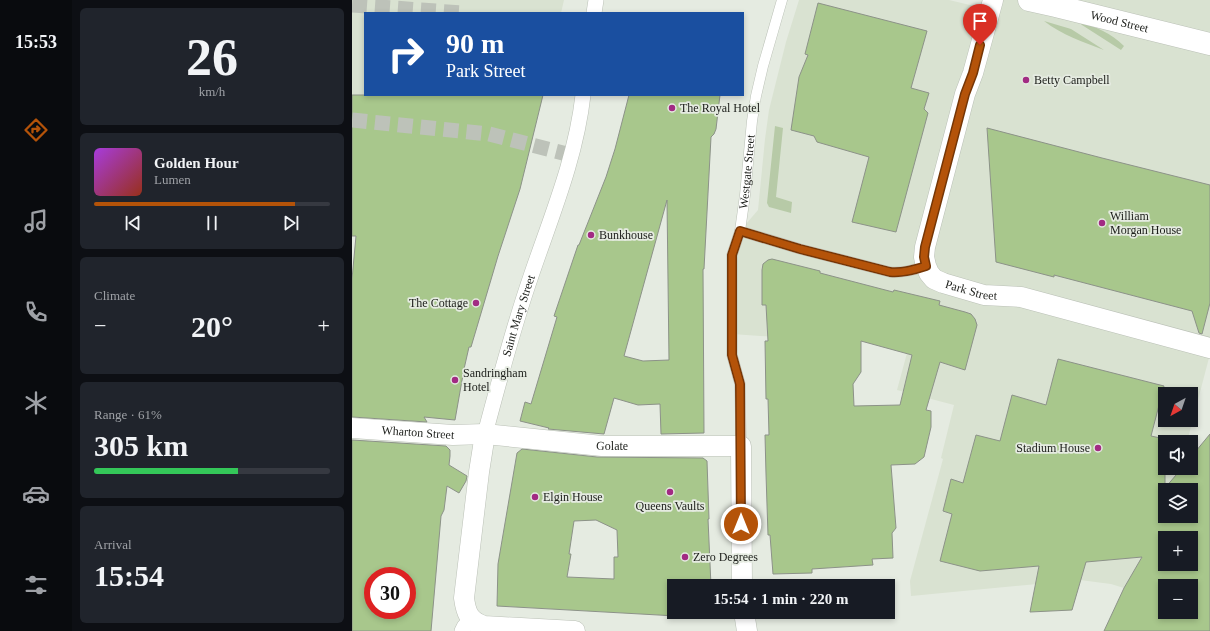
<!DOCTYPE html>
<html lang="en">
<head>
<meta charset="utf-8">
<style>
	:root { --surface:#171b24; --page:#20242c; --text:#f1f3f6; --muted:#9ea1a6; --line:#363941; --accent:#b45309 }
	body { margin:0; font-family:Georgia,serif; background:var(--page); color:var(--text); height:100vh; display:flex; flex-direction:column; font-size:15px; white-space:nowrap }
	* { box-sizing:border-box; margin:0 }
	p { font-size:13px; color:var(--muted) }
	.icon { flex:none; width:22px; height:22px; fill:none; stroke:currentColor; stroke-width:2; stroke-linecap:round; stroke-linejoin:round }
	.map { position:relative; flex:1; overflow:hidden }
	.drawer { display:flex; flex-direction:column; gap:8px; padding:8px; background:#0d0f14; width:280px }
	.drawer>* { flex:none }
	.banner { position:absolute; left:12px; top:12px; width:380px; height:84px; border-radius:0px; box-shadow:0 2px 6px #0003; background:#1a4fa0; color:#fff; overflow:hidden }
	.needle { width:26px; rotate:220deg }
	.controls { position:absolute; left:806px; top:387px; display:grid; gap:8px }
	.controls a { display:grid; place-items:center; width:40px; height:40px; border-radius:0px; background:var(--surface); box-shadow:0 2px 6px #0003; font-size:20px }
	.speed { position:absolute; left:12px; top:567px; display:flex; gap:8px; font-size:20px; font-weight:700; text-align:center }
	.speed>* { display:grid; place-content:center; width:52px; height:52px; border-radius:50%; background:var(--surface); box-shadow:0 2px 6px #0003; line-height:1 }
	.speed .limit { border:6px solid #d22; background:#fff; color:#111 }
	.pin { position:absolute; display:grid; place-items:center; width:34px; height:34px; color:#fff; margin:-41px -17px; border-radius:50% 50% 50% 0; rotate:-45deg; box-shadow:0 0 4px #0007 }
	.pin .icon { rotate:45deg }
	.me { position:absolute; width:44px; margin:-22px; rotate:0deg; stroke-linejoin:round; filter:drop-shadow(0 0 3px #0008) }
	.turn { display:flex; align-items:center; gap:14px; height:84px; padding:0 16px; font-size:18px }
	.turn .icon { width:52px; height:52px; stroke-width:2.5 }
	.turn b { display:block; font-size:28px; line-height:34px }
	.big { font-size:30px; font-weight:600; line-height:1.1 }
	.drawer .tile { flex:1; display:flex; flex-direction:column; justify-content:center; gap:6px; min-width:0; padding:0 14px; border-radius:6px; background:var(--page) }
	.drawer .dial { align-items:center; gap:0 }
	.dial b { font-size:52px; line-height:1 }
	.song { display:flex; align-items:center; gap:12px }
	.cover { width:48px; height:48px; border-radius:6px; background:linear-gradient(135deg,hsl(280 70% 55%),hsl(10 70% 35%)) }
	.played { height:4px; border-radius:2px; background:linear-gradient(90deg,var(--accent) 85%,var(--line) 85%) }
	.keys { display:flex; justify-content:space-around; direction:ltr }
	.heat { display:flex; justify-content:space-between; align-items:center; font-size:22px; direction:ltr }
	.charge { height:6px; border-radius:3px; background:linear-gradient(90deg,#34c759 61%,var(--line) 0) }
	.trip { position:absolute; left:315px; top:579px; width:228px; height:40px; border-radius:0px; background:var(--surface); box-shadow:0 2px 6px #0003; font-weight:600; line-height:40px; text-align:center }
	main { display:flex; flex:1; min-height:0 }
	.dock { display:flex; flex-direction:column; width:72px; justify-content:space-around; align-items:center; background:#090b0e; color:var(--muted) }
	.dock .icon { width:28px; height:28px }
	.dock .selected { color:var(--accent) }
	.dock b { font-size:18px; color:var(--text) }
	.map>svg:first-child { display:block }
	.built { fill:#d9e2d1; fill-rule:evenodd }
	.green { fill:#b7caa7 }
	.building { fill:#a8c78c; stroke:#8c9288; fill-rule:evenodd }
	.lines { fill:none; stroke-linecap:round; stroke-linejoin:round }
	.pedestrian-tunnel { stroke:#bdc2b9; stroke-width:15; stroke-dasharray:15 8; stroke-linecap:butt }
	.service-casing { stroke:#bbc1b7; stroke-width:11 }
	.pedestrian-casing { stroke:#bbc1b7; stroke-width:16 }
	.minor-casing { stroke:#bbc1b7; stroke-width:21 }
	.tertiary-casing { stroke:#bbc1b7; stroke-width:23 }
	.service { stroke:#fff; stroke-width:10 }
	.pedestrian { stroke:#fff; stroke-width:15 }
	.minor { stroke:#fff; stroke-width:20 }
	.tertiary { stroke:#fff; stroke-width:22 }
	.route-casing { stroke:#753606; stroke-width:10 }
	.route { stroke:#b45309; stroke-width:7 }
	.poi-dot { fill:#a22b83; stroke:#e5ebe1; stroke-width:1.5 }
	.labels { text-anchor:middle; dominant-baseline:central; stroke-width:3.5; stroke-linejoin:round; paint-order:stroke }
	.street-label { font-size:12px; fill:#1b1d19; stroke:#e5ebe1 }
	.poi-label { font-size:12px; fill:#1b1d19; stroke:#e5ebe1; text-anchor:start }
</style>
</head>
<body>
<main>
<nav class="dock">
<b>15:53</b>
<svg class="icon selected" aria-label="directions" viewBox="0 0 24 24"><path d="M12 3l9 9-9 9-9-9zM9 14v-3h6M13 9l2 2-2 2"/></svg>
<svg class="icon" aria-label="music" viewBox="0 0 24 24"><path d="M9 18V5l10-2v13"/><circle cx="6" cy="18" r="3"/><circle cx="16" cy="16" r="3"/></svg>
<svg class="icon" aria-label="phone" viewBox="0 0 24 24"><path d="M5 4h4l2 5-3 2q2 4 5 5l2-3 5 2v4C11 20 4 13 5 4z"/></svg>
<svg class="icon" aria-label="climate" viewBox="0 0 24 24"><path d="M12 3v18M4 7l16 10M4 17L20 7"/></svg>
<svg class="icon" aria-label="car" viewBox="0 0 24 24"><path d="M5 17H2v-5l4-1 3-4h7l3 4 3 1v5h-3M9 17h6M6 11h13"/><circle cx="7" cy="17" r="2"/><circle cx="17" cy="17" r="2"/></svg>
<svg class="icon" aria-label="filters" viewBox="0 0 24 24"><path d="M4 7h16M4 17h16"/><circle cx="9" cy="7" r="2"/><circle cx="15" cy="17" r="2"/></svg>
</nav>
<section class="drawer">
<div class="tile dial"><b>26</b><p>km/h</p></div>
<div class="tile">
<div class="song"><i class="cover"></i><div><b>Golden Hour</b><p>Lumen</p></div></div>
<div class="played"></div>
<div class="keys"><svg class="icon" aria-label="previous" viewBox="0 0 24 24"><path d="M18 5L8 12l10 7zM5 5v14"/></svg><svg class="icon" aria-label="pause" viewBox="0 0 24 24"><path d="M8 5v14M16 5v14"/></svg><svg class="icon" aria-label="next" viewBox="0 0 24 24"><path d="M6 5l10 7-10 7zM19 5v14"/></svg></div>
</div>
<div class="tile"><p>Climate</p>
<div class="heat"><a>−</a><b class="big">20°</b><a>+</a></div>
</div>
<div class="tile"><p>Range · 61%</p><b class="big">305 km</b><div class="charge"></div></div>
<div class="tile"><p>Arrival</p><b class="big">15:54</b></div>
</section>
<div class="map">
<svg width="858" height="631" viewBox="0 0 858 631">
	<rect width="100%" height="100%" fill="#e5ebe1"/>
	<!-- built -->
	<path class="built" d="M0 0H212L209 13H13V95H191L175 160 0 141Z
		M447 0H597L618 5H629L634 0H858V354L835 442H813V468H828L827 474 813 490 800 540 772 588 759 584 728 580 559 596 558 581 591 459 589 458 602 405 545 390 555 353 473 331 466 340 380 334V255L388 231 406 210 413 139 417 110 434 42ZM813 394H839V420H813Z"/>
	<!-- green -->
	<path class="green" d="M692 21 719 29 752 50C731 42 710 35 692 21Z
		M727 22C744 27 759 33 772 46L769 50 730 25Z
		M423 126 431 128 424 197 440 202 439 213 417 207 415 203Z"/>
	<!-- building -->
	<path class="building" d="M466 3 575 31 559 88 577 93 572 109 576 113 544 232 500 222 517 157 465 142 462 136 439 130 447 77 456 55 453 54Z
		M0 95H191L168 189 146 256 119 347H117L112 369 103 420 72 417 75 422 0 417V279L4 236H0Z
		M277 95H368L364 129 362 134 359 137 352 269H351L352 433 309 434 308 404 286 405 262 398 252 434 196 429 197 428 168 421 173 402 179 404 205 317 202 316 226 245H227L254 177 263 149ZM315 200 317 360 291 361 272 356Z
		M635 128 750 158 858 185V303L850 334 847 333 840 311 702 275V277L644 262Z
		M420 259 468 271V273L541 292 542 290 588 301 587 305 613 312 619 314 623 319 625 325 613 370 588 362 574 410 579 411V427L572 457 563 464 539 465 544 528 540 533 541 558 520 559 521 565 460 569V573L421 574 418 535H416L414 474 413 435H417L416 399H414L413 341H416L414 305H410V270L411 264 416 260ZM509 341 560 355 548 405 502 406 501 384 509 372Z
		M706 359 812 386 799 436 813 439V488L830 468H839V457L858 434V631H752L772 588 790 557 734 562 720 610 678 612 687 566 628 571 588 561 600 514 591 511 599 479 611 483 624 435 648 441 660 395 694 405ZM813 490H839V516H813ZM813 538H839V564H813ZM813 586H839V612H813Z
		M0 440 94 446 98 450V456L97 465 115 476 114 481 107 493 95 486 92 510 89 516 79 631H0ZM21 576H55V610H21Z
		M170 449 245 457 351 458 355 461 357 519H356L359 586H322V612H360V618L145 606 146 564 165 453ZM244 520 265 530 266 557H262V579L215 577 219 554H217L222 521Z"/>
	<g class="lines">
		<!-- pedestrian-tunnel -->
		<path class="pedestrian-tunnel" d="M0 5 111 13
			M0 120 137 134 219 155"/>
		<defs>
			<g id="service">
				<path d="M388 231 448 249 538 272C551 273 561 270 574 266"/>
				<path id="s1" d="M389 446 388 384 380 355V255L388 231 393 195 400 121 404 96 411 66 430 0"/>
			</g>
			<g id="pedestrian">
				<path d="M242 13 244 0"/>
				<path id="s2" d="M133 434C147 381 161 328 179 276 199 217 224 158 231 95"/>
				<path d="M110 631 112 627 119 619"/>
			</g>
			<g id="minor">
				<path id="s3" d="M641 0 621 73 613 94 573 247 572 257 574 266 577 273 582 279 591 283 632 295 669 297 858 348"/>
				<path id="s4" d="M0 428 101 435 133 434 250 446H389L390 586"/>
				<path d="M133 434 127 472 112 598C114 613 117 621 132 626L223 631"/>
				<path d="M392 612 395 631"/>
			</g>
			<g id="tertiary">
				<path id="s5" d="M677 0 704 6 858 44"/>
			</g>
		</defs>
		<!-- service casing -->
		<use href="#service" class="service-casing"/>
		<!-- pedestrian casing -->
		<use href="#pedestrian" class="pedestrian-casing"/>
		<!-- minor casing -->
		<use href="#minor" class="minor-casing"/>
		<!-- tertiary casing -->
		<use href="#tertiary" class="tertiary-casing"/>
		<!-- service -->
		<use href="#service" class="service"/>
		<!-- pedestrian -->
		<use href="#pedestrian" class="pedestrian"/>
		<!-- minor -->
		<use href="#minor" class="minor"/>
		<!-- tertiary -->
		<use href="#tertiary" class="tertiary"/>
	</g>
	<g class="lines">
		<defs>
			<path id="route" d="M389 524 388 384 380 355V255L388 231 448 249 538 272C551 273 561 270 574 266L572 257 573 247 613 94 621 73 628 45"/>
		</defs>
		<!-- route casing -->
		<use href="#route" class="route-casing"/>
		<!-- route -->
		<use href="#route" class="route"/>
	</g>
	<!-- markers -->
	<g class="poi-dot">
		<circle cx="674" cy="80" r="4"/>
		<circle cx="320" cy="108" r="4"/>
		<circle cx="750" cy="223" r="4"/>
		<circle cx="239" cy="235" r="4"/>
		<circle cx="124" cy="303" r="4"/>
		<circle cx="103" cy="380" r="4"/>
		<circle cx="746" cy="448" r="4"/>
		<circle cx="318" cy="492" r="4"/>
		<circle cx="183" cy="497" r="4"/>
		<circle cx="333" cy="557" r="4"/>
	</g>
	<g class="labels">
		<!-- street labels -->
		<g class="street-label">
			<text stroke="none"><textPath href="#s5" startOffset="93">Wood Street</textPath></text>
			<text stroke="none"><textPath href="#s1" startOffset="277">Westgate Street</textPath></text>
			<text stroke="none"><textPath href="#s3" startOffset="330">Park Street</textPath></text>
			<text stroke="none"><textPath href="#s2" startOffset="123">Saint Mary Street</textPath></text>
			<text stroke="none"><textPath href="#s4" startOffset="66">Wharton Street</textPath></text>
			<text stroke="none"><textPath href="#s4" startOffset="261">Golate</textPath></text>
		</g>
		<!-- poi labels -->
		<g class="poi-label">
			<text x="682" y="80">Betty Campbell</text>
			<text x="328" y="108">The Royal Hotel</text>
			<text x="758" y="216">William<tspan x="758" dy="14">Morgan House</tspan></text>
			<text x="247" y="235">Bunkhouse</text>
			<text x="116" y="303" text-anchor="end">The Cottage</text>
			<text x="111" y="373">Sandringham<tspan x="111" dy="14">Hotel</tspan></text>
			<text x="738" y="448" text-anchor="end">Stadium House</text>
			<text x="191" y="497">Elgin House</text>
			<text x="318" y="506" text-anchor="middle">Queens Vaults</text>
			<text x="341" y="557">Zero Degrees</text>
		</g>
	</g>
</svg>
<div class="controls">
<a><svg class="needle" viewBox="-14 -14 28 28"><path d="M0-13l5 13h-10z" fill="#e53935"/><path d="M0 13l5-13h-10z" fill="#9ea1a6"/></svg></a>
<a><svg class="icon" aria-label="sound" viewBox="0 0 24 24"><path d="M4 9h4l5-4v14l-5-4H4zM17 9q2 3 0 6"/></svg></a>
<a><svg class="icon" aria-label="layers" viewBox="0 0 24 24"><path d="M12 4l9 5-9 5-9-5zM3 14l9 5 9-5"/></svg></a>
<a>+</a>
<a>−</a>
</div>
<div class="speed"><div class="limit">30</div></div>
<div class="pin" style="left:628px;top:45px;background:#d93025"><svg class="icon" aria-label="arrive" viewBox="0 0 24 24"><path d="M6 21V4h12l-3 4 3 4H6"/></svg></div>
<svg class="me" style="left:389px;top:524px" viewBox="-20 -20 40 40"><circle r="17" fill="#b45309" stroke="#fff" stroke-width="3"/><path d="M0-11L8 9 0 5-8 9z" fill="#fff"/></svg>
<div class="trip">15:54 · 1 min · 220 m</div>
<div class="banner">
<div class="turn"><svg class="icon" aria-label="right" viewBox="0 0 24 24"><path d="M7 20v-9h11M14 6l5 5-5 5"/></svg><div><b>90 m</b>Park Street</div></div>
</div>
</div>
</main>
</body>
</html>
